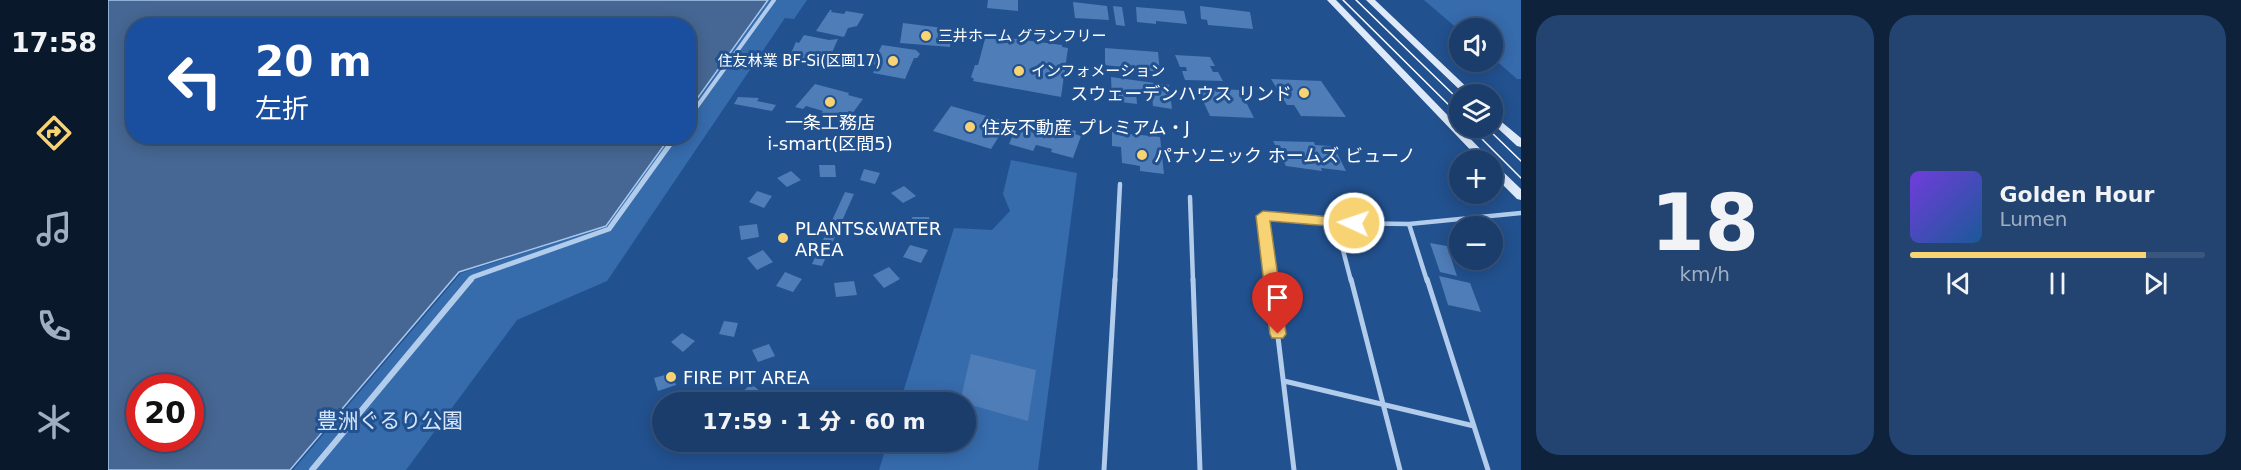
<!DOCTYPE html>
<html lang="ja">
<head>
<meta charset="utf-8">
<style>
	:root { --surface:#1a3d6b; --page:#234471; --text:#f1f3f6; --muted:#9faec1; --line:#38567e; --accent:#f8d374 }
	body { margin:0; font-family:"DejaVu Sans","Noto Sans JP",sans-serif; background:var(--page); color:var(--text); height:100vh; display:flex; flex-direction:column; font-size:22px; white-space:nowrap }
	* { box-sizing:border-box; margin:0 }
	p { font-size:20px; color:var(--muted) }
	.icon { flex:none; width:33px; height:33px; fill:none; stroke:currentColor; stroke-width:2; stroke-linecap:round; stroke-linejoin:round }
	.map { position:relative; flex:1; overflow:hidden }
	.drawer { display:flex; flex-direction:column; gap:15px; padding:15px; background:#0e223b; width:720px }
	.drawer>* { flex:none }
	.hud { position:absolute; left:18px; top:18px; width:570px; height:126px; border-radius:24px; box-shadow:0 3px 15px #0003,0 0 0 2px var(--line); background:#1a4fa0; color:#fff; overflow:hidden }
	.fabs { position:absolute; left:1341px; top:18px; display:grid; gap:12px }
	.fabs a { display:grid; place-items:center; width:54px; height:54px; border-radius:50%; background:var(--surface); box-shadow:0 3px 15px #0003,0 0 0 2px var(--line); font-size:30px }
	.speed { position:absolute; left:18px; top:374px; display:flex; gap:12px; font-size:30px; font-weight:700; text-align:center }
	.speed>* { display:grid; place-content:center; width:78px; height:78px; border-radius:50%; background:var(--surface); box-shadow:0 3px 15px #0003,0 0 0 2px var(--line); line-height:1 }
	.speed .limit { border:9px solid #d22; background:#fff; color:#111 }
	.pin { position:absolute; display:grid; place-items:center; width:51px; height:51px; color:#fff; margin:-62px -26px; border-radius:50% 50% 50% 0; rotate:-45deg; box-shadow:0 0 6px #0007 }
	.pin .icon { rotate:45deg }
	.me { position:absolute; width:66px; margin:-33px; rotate:273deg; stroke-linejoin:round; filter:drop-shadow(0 0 4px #0008) }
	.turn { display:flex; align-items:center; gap:21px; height:126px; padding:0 30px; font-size:27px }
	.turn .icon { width:78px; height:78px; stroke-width:2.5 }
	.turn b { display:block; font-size:42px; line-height:51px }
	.drawer .card { flex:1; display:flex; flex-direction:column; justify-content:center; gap:9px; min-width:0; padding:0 21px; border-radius:24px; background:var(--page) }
	.drawer .dial { align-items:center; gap:0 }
	.dial b { font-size:78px; line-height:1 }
	.song { display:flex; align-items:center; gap:18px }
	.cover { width:72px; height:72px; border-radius:9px; background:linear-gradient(135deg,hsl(260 70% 55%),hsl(210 70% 35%)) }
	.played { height:6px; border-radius:3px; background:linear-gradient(90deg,var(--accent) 80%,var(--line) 80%) }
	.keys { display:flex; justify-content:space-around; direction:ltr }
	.drawer .tiles { flex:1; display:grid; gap:15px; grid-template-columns:repeat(2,1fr) }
	.trip { position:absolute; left:544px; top:392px; width:324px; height:60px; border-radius:30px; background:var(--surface); box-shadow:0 3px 15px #0003,0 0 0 2px var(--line); font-weight:800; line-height:60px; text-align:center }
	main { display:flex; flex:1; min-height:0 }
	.menu { display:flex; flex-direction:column; width:108px; justify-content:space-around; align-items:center; background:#0a182b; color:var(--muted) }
	.menu .icon { width:42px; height:42px }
	.menu .selected { color:var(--accent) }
	.menu b { font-size:27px; color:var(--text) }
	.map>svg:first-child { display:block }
	.green { fill:#366bac }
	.water { fill:#466793; stroke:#a6c7ed; stroke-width:1.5; fill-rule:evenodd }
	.building { fill:#4f7db8 }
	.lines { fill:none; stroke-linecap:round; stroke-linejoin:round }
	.service-far1 { stroke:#b2ccec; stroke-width:4.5 }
	.service { stroke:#b2ccec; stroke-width:5 }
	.pedestrian-far2 { stroke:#b2ccec; stroke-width:4 }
	.pedestrian-far1 { stroke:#b2ccec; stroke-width:5 }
	.pedestrian { stroke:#b2ccec; stroke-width:6 }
	.secondary { fill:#deeaf9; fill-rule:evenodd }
	.tram { stroke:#fff; stroke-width:1.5 }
	.route { fill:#f8d374; stroke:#a1894b; stroke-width:1.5 }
	.poi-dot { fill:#f8d374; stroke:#22518f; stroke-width:2 }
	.labels { text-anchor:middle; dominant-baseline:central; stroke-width:6; stroke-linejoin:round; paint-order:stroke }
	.far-poi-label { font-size:15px; fill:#fff; stroke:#22518f; text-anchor:start }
	.poi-label { font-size:18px; fill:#fff; stroke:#22518f; text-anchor:start }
	.near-park-label { font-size:21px; fill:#d7e6f9; stroke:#22518f }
</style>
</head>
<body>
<main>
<nav class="menu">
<b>17:58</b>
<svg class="icon selected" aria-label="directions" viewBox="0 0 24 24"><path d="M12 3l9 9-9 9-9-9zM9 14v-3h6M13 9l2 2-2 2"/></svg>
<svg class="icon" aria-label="music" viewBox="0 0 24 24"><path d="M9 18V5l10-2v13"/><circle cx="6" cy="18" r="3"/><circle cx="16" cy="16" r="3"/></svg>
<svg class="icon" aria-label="phone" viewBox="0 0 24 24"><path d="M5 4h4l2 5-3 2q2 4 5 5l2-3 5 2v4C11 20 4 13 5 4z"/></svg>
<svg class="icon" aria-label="climate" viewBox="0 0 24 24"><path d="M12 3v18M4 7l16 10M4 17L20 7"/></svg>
</nav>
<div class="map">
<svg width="1413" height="470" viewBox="0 0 1413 470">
	<rect width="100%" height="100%" fill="#22518f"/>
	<!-- green -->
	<path class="green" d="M659 0H699L686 19 677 18 499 281 409 320 298 470H185L353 273 499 226 562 137 580 136 581 111Z
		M1316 0H1413V79H1409L1385 58 1384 28 1351 30Z
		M903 160 969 173 930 470H771L780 441H858V402H792L846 228 884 230 902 211 895 194Z"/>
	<!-- water -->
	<path class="water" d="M0 0H660L581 110 580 26H26V136L562 137 498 226 351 272 182 470H0ZM32 387H82V438H32Z"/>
	<!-- building -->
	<path class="building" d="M880 0H910V11L879 8Z
		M965 2 999 6 1001 20 967 18Z
		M1005 6 1014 7 1017 26 1008 25Z
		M1092 6 1142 12 1145 29 1100 25 1099 20 1093 19Z
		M1028 7 1076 11 1079 24 1048 21V24L1029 22Z
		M722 10H724L723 12 736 14 738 11 756 14 749 26 740 28 736 37 708 31Z
		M795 23 843 29 842 47 792 43Z
		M696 35 721 40 730 39 722 57 716 56 710 65 680 60 688 42 691 43Z
		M878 35 954 45V47L960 48 953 97 865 81 866 79 863 77 867 65H870Z
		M774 45 808 50 812 54 809 58H806L797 79 765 73 769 65 764 64Z
		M997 48 1050 52 1052 72 997 65Z
		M1067 55 1102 57 1107 66H1102L1105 72H1110L1115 81 1077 80 1074 71H1079L1078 67H1072Z
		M1003 77 1061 85 1064 109 1045 106 1044 94 1028 92 1029 104 1004 101Z
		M1163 79 1213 81 1238 117 1193 116 1186 105H1179Z
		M707 84 741 93 740 95 755 99 738 122 712 115 715 111 698 106 695 109 687 107Z
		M1089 88 1132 90 1146 118 1102 116Z
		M630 97 651 98 649 101 668 105 664 111 626 104Z
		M843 106 900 122 883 149 825 131Z
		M913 117 936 123 937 120 968 131 967 134 973 136 965 158 943 152 944 149 928 145 925 151 901 144Z
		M1004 132 1052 137 1056 174 1032 171V166L1014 163 1013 147 1004 146Z
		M1165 141 1206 142 1207 145 1222 146 1227 149 1238 171 1213 168 1214 171 1178 166Z
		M711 165H727L728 177H712Z
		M756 169 772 173 767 184 752 180Z
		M683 171 693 180 679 187 669 178Z
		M796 186 808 196 795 203 783 193Z
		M649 191 664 196 656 208 641 202Z
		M737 192 746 194 714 266 704 264Z
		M804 217H821L824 230H806Z
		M649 224 651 237 633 240 631 226Z
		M1322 243 1339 246 1349 276 1332 272Z
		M802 245 820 250 813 263 795 257Z
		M655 250 665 262 649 270 639 258Z
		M781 267 792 279 776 288 765 275Z
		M677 272 694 279 685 292 668 286Z
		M1331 276 1362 283 1373 312 1340 305Z
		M746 281 749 295 728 297 726 283Z
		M616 321 630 323 626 337 611 334Z
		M574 333 587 341 575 352 563 342Z
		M661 344 667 356 650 362 644 350Z
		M863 354 928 370 920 421 852 402Z
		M564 373 568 385 550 391 546 378Z
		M643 384 656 394 648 402H641L631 395Z"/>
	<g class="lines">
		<!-- service-far1 -->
		<path class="service-far1" d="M1082 197 1085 281
			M1228 223 1243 281
			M1301 224 1319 281
			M1007 281 1012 184
			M1163 281 1155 216 1228 223 1301 224 1413 213"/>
		<!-- service -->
		<path class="service" d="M1085 279 1092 470
			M1163 279 1186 470
			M1243 279 1292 470
			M1319 279 1380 470
			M1176 381 1366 426
			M996 470 1007 279"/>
		<!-- pedestrian-far2 -->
		<path class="pedestrian-far2" d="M580 119 666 0"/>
		<!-- pedestrian-far1 -->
		<path class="pedestrian-far1" d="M362 281 365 277 501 229 568 136"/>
		<!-- pedestrian -->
		<path class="pedestrian" d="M204 470 363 279"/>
		<!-- secondary -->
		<path class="secondary" d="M1219 0H1228L1383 160H1372Z
			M1258 0H1267L1366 94H1356Z
			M1384 114 1413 138V147L1409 146 1384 123Z
			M1384 164 1388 165 1413 189V200L1409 199 1384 174Z"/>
		<!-- tram -->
		<path class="tram" d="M1235 0 1352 116
			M1248 0 1352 101
			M1363 128 1413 178
			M1379 128 1413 161"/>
	</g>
	<!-- route -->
	<path class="route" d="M1155 211 1246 219 1253 223 1246 228 1162 221 1178 334 1175 338H1164L1162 334 1148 216Z"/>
	<!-- markers -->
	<g class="poi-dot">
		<circle cx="818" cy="36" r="6"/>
		<circle cx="785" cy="61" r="6"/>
		<circle cx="911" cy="71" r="6"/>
		<circle cx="1196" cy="93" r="6"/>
		<circle cx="722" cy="102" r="6"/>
		<circle cx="862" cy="127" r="6"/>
		<circle cx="1034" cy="155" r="6"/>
		<circle cx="675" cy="238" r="6"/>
		<circle cx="563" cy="377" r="6"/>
	</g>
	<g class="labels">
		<!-- far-poi labels -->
		<g class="far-poi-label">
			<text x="830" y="36">三井ホーム グランフリー</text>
			<text x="773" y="61" text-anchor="end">住友林業 BF-Si(区画17)</text>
			<text x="923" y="71">インフォメーション</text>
		</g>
		<!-- poi labels -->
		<g class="poi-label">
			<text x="1184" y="93" text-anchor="end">スウェーデンハウス リンド</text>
			<text x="722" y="122" text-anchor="middle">一条工務店<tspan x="722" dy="21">i-smart(区間5)</tspan></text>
			<text x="874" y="127">住友不動産 プレミアム・J</text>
			<text x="1046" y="155">パナソニック ホームズ ビューノ</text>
			<text x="687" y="228">PLANTS&amp;WATER<tspan x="687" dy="21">AREA</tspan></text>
			<text x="575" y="377">FIRE PIT AREA</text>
		</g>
		<!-- near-park labels -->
		<g class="near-park-label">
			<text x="282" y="421">豊洲ぐるり公園</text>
		</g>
	</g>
</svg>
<div class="fabs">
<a><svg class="icon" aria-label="sound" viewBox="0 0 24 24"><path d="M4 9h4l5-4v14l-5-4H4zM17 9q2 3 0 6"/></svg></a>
<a><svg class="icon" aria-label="layers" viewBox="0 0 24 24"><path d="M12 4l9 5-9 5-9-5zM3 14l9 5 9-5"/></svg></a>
<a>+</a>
<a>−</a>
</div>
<div class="speed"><div class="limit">20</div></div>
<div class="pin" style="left:1170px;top:334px;background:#d93025"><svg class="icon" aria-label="arrive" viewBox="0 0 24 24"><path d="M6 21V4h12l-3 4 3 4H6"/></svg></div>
<svg class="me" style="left:1246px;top:223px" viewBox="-20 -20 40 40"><circle r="17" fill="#f8d374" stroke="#fff" stroke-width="3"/><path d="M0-11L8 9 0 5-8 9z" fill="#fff"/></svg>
<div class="trip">17:59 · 1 分 · 60 m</div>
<div class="hud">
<div class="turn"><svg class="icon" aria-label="left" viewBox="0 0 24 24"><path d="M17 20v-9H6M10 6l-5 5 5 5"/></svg><div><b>20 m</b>左折</div></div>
</div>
</div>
<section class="drawer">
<div class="tiles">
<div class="card dial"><b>18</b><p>km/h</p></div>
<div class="card">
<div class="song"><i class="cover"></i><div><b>Golden Hour</b><p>Lumen</p></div></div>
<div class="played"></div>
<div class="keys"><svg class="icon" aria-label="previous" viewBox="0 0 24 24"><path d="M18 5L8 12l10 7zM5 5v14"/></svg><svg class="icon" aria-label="pause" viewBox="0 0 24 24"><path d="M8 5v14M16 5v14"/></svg><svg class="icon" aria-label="next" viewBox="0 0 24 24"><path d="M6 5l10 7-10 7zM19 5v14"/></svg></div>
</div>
</div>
</section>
</main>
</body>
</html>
